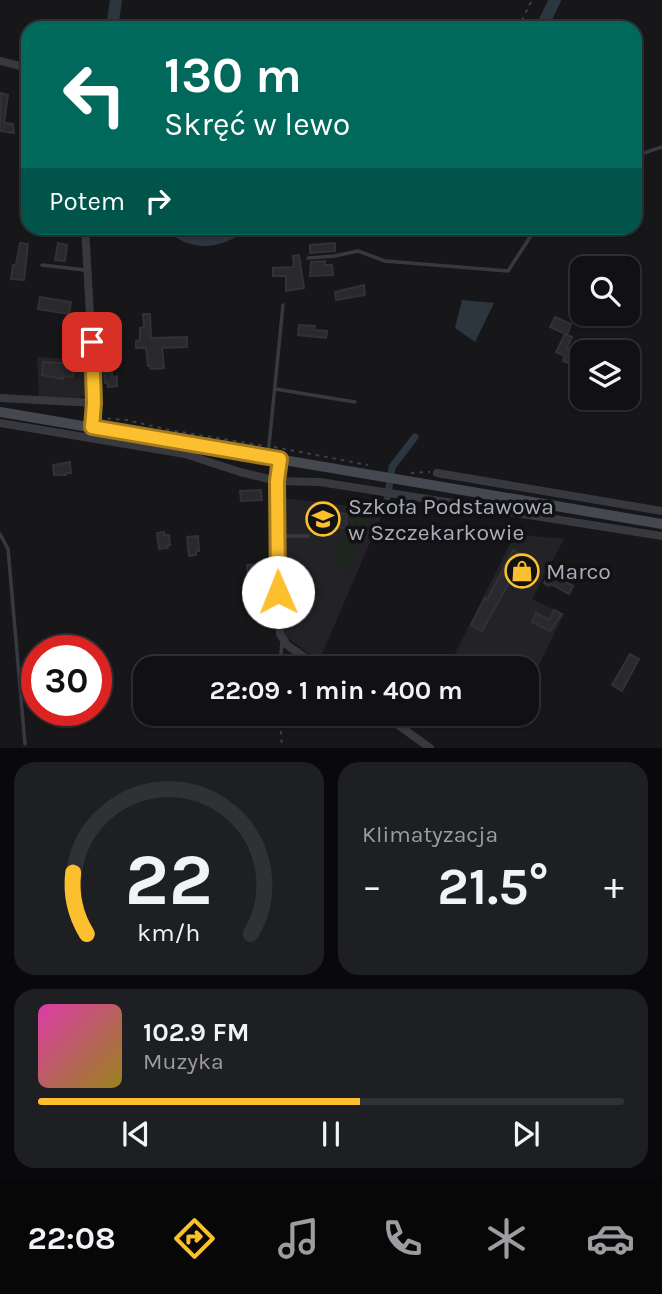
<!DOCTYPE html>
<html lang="pl">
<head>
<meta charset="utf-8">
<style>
	:root { --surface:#111114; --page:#1e1f22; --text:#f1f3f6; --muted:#9c9da0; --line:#303134; --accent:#fcbf2d }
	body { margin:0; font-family:Karla,sans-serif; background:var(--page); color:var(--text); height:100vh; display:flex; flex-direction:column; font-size:26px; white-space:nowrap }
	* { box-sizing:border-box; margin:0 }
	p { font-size:23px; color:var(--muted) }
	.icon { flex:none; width:38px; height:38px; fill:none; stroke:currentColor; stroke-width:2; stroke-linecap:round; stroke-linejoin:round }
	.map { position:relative; height:748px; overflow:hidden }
	.sheet { display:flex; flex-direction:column; gap:14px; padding:14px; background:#09090b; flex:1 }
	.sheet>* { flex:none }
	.guide { position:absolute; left:21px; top:21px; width:621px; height:214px; border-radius:21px; box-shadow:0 2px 5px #0004,0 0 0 2px var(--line); background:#00695c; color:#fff; overflow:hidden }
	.buttons { position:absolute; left:570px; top:256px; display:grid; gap:14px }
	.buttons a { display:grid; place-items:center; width:70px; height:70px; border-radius:14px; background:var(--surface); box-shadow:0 2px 5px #0004,0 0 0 2px var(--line); font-size:35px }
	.speed { position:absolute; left:21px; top:635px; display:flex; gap:14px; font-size:35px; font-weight:700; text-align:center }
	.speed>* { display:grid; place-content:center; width:91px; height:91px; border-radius:50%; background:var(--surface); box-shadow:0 2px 5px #0004,0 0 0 2px var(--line); line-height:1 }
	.speed .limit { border:10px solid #d22; background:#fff; color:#111 }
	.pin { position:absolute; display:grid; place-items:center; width:60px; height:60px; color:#fff; margin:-30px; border-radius:14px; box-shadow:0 4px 10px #0006 }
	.me { position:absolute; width:77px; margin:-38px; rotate:359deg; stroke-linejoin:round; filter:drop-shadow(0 0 5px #0008) }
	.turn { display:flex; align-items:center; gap:24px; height:147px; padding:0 28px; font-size:32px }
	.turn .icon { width:91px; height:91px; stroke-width:2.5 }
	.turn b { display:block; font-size:49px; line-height:60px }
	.then { display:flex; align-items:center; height:66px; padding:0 28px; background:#0003; gap:14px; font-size:26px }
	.big { font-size:52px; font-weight:700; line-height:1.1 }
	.sheet .widget { flex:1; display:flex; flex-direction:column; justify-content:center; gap:10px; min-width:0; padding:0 24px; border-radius:21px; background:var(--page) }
	.sheet .dial { align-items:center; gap:0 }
	.dial svg { height:182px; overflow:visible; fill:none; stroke:var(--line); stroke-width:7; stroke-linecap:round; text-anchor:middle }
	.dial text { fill:var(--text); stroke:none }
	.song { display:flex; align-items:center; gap:21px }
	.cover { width:84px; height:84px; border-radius:10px; background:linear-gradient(135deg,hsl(320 70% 55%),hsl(50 70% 35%)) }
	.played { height:7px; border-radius:4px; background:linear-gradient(90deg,var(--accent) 55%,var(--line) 55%) }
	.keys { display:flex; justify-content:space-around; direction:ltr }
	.heat { display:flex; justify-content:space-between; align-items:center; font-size:38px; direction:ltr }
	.sheet .tiles { flex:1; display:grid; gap:14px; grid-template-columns:1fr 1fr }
	.widget:last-child { grid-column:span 2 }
	.trip { position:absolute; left:133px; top:656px; width:406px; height:70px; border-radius:21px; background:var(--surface); box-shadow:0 2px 5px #0004,0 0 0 2px var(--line); font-weight:700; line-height:70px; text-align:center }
	.tab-bar { display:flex; height:112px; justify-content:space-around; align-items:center; background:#070708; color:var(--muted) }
	.tab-bar .icon { width:49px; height:49px }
	.tab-bar .selected { color:var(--accent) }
	.tab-bar b { font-size:32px; color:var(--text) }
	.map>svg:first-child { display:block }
	.built { fill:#232327 }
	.green { fill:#1d251e }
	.water { fill:#2c363e }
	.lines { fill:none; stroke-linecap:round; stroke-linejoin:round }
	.canal { stroke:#2c363e; stroke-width:7 }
	.river { stroke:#2c363e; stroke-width:12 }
	.building { fill:#2a2a2e; stroke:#313136; stroke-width:2 }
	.path { stroke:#3e4046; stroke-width:2; stroke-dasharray:3.5 5; stroke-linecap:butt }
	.lane { stroke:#38393f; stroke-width:3.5 }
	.street { stroke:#38393f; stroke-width:8 }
	.secondary { stroke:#46484f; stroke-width:10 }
	.route-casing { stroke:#a47c1d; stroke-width:18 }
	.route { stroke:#fcbf2d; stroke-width:12 }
	.labels { text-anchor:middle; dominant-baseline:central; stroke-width:7; stroke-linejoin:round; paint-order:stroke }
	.poi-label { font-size:23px; fill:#a9adba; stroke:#121215; text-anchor:start }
</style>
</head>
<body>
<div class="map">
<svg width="662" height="748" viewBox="0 0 662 748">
	<rect width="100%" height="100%" fill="#17171a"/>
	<!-- built -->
	<path class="built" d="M37 357 88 360 87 394 78 399 39 397Z
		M283 498 384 510 319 661 285 636Z
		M515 534 564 539 532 599 564 614 527 690V668H459L451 661Z"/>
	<!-- green -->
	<path class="green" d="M354 522a10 10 0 1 1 20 0a10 10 0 1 1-20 0Z
		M339 535 356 537 354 571 336 570Z"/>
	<!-- water -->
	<path class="water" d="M462 300 494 303 475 342 455 328Z"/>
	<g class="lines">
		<!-- canal -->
		<path class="canal" d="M387 501 392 467 415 437"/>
		<!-- river -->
		<path class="river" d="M112 28 116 0
			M541 28 555 0
			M174 228C193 246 220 242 239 228"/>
	</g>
	<!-- building -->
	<path class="building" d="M1 93 8 95 4 123 13 124 14 133 0 131Z
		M20 243 28 244 24 280 11 279 13 265H16Z
		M58 243 67 245 65 261 55 260Z
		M335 243V251L310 253V245Z
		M299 255 304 288 286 291V276H273V268L294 267 293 256Z
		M325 261V265H332L333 275 310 276 311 262Z
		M364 285 365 295 336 300 335 292Z
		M40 297 71 302 69 314 38 309Z
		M143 314H150L151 338 187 337V347L162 348 164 368 151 369 150 366H148L146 348H136V341L140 340V328L144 327Z
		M555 317 571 324 567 335 550 327Z
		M299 325 315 326 314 330 327 331 326 338 298 335Z
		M565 334 572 337 567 348 574 351 568 363 563 361 565 356 556 352Z
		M103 361H112V377L117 376V386L108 387 107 383H105Z
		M43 362 74 364 73 377 63 376V379L42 375Z
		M70 462 71 473H66V475H54L53 465Z
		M261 490 262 500 241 501 240 491Z
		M317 512 347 514 346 528 316 526Z
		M164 532V535H169L170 545H167L168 548 159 549 157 533Z
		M198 536 199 551H196V555L189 556 187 537Z
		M513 550 524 556 482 631 471 625 485 598 487 600Z
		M259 564 260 579 248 580 247 565Z
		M550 573 573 586 569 594 551 584 549 586 544 583Z
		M554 610 562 614 550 631 532 622 536 613 549 620Z
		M630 654 639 659 622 691 612 685Z"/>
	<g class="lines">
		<!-- path -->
		<path class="path" d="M518 28 532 0
			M99 418 127 420 169 430 265 446
			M274 447 368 465
			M411 473 430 472
			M280 714 282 748"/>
		<!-- lane -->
		<path class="lane" d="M635 156 662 147
			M308 258 335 256 358 251 385 261 508 271 536 228
			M42 265 85 270
			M275 389 355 402
			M268 455 283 305
			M0 534 8 549 25 744
			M280 536H308
			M280 668 282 641"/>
		<!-- street -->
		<path class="street" d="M0 61 28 68
			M85 228 93 366 92 427
			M0 398 94 403
			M0 423 185 454 240 472 277 481 320 482 662 536
			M280 459 277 481 280 634 287 645 320 668
			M437 473 662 511
			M383 714 430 748"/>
		<!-- secondary -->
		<path class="secondary" d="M0 412 662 524"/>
	</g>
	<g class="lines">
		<defs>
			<path id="route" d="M92 342 94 403 92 427 280 459 277 481 278 592"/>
		</defs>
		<!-- route casing -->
		<use href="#route" class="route-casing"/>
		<!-- route -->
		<use href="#route" class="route"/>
	</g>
	<!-- icons -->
	<defs>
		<symbol id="school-ring" viewBox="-11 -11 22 22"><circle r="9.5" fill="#121215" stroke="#fcbf2d" stroke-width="1.5"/><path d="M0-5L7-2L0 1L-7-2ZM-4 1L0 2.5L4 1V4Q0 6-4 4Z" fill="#fcbf2d"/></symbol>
		<symbol id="shop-ring" viewBox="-11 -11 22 22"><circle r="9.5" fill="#121215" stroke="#fcbf2d" stroke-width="1.5"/><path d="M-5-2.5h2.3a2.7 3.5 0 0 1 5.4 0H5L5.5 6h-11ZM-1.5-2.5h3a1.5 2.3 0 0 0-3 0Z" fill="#fcbf2d"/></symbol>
	</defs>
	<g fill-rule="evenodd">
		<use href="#school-ring" x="304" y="500" width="38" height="38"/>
		<use href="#shop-ring" x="503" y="552" width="38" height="38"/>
	</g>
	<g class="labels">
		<!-- poi labels -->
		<g class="poi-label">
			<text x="348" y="506">Szkoła Podstawowa<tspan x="348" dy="26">w Szczekarkowie</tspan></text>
			<text x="546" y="571">Marco</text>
		</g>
	</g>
</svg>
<div class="buttons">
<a><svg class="icon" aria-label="search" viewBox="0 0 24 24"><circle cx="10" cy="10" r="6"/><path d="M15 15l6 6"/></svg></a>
<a><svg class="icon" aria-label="layers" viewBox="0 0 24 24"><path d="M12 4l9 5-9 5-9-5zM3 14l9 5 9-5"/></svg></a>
</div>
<div class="speed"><div class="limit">30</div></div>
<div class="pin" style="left:92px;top:342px;background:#d93025"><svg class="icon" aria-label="arrive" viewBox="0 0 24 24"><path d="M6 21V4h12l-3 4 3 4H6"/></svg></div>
<svg class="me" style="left:278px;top:592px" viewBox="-20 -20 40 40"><circle r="19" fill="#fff"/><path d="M0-13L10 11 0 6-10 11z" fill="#fcbf2d"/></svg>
<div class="trip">22:09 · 1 min · 400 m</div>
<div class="guide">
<div class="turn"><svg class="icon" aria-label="left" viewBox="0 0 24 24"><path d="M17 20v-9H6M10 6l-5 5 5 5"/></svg><div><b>130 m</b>Skręć w lewo</div></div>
<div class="then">Potem<svg class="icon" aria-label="right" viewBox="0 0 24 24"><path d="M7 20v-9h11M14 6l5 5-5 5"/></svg></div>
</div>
</div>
<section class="sheet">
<div class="tiles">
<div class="widget dial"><svg viewBox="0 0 100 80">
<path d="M14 69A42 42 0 1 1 86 69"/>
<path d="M14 69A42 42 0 0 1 8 42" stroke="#fcbf2d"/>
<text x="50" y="56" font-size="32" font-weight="700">22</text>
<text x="50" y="72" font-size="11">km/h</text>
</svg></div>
<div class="widget"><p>Klimatyzacja</p>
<div class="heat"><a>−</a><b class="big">21.5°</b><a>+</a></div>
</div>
<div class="widget">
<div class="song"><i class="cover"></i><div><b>102.9 FM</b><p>Muzyka</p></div></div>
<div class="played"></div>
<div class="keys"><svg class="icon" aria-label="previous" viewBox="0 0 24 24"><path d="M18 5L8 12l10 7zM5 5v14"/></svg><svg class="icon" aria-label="pause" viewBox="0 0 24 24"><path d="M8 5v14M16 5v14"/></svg><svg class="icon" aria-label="next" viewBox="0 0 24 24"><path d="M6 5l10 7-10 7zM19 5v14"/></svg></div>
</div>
</div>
</section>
<nav class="tab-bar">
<b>22:08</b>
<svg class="icon selected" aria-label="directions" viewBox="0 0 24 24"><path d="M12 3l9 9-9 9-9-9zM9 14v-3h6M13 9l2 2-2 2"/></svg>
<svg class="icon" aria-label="music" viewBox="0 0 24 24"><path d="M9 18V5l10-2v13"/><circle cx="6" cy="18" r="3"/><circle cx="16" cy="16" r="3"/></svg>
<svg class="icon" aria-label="phone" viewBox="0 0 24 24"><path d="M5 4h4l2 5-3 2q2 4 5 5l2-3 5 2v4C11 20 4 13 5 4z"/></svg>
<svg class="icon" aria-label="climate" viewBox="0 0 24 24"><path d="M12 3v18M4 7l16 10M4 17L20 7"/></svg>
<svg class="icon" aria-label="car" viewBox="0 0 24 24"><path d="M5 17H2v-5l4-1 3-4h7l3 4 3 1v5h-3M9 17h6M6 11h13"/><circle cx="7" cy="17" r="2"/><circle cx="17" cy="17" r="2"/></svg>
</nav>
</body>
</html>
